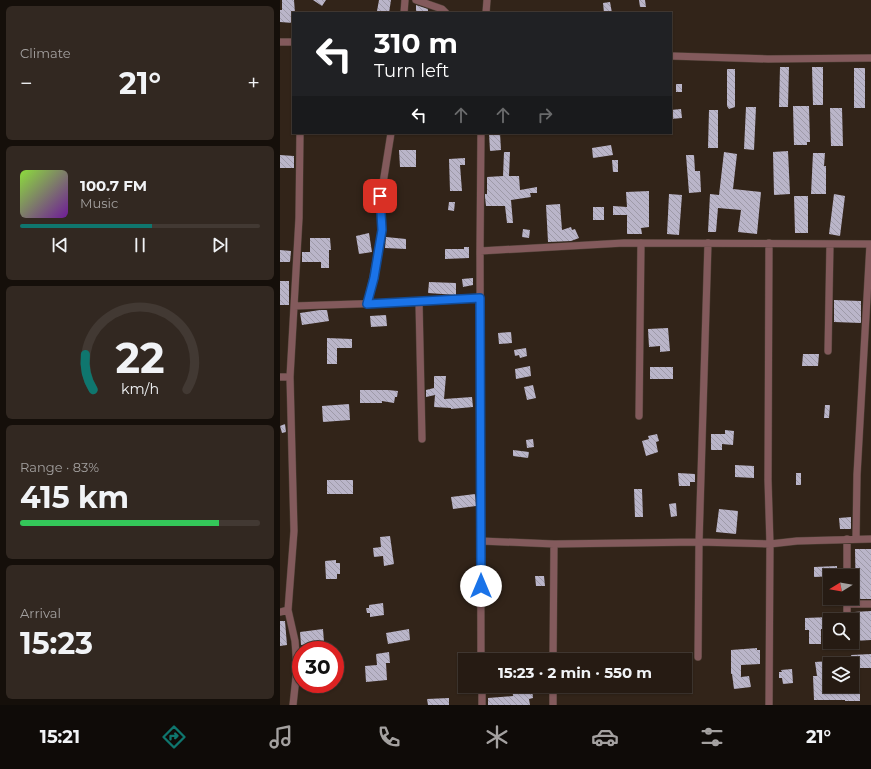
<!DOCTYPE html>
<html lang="en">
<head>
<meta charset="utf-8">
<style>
	:root { --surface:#261b13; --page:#322821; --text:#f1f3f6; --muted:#a4a1a0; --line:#423933; --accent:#0f766e }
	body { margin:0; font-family:Montserrat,sans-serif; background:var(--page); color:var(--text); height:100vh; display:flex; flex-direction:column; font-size:15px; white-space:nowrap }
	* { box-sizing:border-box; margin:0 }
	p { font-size:13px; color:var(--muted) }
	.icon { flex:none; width:22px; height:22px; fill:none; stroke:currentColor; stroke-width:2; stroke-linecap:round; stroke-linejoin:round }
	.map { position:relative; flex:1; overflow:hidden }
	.details { display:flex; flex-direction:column; gap:6px; padding:6px; background:#150f0a; width:280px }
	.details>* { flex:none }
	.hud { position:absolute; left:12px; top:12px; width:380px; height:122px; border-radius:0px; box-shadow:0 1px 3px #0004,0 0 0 1px var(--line); background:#202124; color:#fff; overflow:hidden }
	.needle { width:26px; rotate:259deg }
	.fabs { position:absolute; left:543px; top:569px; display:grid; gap:8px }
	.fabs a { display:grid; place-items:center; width:36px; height:36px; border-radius:0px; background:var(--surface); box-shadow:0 1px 3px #0004,0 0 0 1px var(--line); font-size:20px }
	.speed { position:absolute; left:12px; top:641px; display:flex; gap:8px; font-size:20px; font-weight:700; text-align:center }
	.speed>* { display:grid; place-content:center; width:52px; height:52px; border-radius:50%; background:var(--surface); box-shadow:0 1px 3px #0004,0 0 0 1px var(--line); line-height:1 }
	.speed .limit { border:6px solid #d22; background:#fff; color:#111 }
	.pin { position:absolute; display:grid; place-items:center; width:34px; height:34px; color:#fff; margin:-17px; border-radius:8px; box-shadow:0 2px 6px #0006 }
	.me { position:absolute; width:44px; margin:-22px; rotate:0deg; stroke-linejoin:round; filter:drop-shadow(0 0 3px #0008) }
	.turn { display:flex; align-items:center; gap:14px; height:84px; padding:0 16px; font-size:18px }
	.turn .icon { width:52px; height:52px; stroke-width:2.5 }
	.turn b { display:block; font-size:28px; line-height:34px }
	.lanes { display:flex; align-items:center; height:38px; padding:0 16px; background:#0003; justify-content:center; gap:20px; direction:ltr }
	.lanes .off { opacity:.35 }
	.big { font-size:30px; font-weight:700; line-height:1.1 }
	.details .tile { flex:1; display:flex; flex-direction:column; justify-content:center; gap:6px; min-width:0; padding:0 14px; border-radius:6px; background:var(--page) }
	.details .dial { align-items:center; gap:0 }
	.dial svg { height:104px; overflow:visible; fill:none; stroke:var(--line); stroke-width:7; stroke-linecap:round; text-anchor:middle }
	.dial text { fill:var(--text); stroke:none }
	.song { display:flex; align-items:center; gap:12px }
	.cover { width:48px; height:48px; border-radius:6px; background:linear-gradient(135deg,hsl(90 70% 55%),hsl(280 70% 35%)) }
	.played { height:4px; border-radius:2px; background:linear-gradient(90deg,var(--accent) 55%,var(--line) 55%) }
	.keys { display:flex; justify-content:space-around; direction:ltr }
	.heat { display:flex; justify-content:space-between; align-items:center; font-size:22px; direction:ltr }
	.charge { height:6px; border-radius:3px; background:linear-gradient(90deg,#34c759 83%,var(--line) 0) }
	.trip { position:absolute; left:178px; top:653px; width:234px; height:40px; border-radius:0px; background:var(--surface); box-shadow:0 1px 3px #0004,0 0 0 1px var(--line); font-weight:700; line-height:40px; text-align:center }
	.tab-bar { display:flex; height:64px; justify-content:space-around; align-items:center; background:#0f0b08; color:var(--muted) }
	.tab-bar .icon { width:28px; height:28px }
	.tab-bar .current { color:var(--accent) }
	.tab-bar b { font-size:18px; color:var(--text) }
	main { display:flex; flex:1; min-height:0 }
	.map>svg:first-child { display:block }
	.building { fill:url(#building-back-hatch) }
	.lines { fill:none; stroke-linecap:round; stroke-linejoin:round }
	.minor-casing { stroke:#4e4036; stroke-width:8 }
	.minor { stroke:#835a5c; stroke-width:7 }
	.route-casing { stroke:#114b97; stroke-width:10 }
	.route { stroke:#1a73e8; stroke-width:7 }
</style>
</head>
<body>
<main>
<section class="details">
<div class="tile"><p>Climate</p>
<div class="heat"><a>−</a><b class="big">21°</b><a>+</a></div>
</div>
<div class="tile">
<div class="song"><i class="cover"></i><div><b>100.7 FM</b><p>Music</p></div></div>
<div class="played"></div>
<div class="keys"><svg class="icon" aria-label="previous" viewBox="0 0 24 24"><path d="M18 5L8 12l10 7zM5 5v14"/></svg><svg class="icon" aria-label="pause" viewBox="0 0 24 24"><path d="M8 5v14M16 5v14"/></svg><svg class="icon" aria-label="next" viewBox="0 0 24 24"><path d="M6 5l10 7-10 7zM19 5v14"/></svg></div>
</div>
<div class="tile dial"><svg viewBox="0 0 100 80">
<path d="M14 69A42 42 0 1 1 86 69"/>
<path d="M14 69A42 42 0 0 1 8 42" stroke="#0f766e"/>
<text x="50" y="56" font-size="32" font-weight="700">22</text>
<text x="50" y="72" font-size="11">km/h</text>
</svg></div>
<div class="tile"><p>Range · 83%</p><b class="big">415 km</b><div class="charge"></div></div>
<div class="tile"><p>Arrival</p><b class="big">15:23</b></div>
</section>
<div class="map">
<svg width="591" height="705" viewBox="0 0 591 705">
	<defs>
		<pattern id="building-back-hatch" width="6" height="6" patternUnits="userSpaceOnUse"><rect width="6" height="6" fill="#bab5c9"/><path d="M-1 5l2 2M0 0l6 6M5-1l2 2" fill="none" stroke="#9e9aa8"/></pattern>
	</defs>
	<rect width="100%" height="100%" fill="#322419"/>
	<!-- building -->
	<path class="building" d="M2 0H14L15 13H13V23L0 22V10H2Z
		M33 0H46L42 6Z
		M99 0H111L109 13 97 11Z
		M359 0H365L366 7H360Z
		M330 2 332 13H324L323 3Z
		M136 5 148 9V13H136Z
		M500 67H509L508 107H499Z
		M532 67H543V105H533Z
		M574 68H585V108H574Z
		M447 69H455V107L449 109 447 106Z
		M396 84H402V92H396Z
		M513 106H529L530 142H527V145H514Z
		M466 107H476L474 150 464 149Z
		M550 108H562L563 146H551Z
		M401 109 402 118 391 119V110Z
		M429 110H438V148H428Z
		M209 133H220L221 150 210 151Z
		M331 145 333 155 313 158 312 148Z
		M119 150H136V167H120Z
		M508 151 510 194 494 195 493 152Z
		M224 152H230L229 176H239L240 190 257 187V193H250L251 197 231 200 233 223H227L225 206H206L205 197V194H207V177L223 176Z
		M444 152 457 154 453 189 481 192 477 234 458 232 461 210 438 208 436 232H428L430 194 439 195Z
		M533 153H545L544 166H546V194H531Z
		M0 155 14 156V168H0Z
		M406 155H414L415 171H420L421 192 409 193Z
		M185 158V165H180L182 191H170L169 159Z
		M332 160H338V172H333Z
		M369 191V227L361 228 362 234H347V215H333V206L347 207 346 192Z
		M389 194 402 195 399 235 387 234Z
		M554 194 565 196 560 236 549 234Z
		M514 196H528V233H515Z
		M169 202H175L174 211 168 210Z
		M280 204 282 230 291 227 292 230 295 229 299 238 291 241 268 242 266 205Z
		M313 207H324V220H313Z
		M243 229 250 230 249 238 242 237Z
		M89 233 92 252 79 254 76 236Z
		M106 237 126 239V249L105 248Z
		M30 238H50L51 250H49V268H41V262H22V252H30Z
		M184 247H189V258L165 259V249H184Z
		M0 250 11 251 10 262H0Z
		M193 278V285L183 287 182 279Z
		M0 281H9V305H0Z
		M149 282 176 283V295L148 293Z
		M554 300 581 301V323L554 322Z
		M40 310H47L49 321 22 325 20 313Z
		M106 315 107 326 91 327 90 316Z
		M388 328 390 351 380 352V346L369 347 368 329Z
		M231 332 232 343 219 344 218 333Z
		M47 338 72 339V348H57V364H47Z
		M246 348 247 356 240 358 239 355 235 356 234 350Z
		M523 354H539L538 366H522Z
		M250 366 251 376 236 379 235 369Z
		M370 367H393V379H370Z
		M154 376H166L164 399 192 397 193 407 171 409V408L154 407 155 395 146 397V390L154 388Z
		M253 385 256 398 247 400 244 387Z
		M80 390H108L118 391 117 397H115L114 403 102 401V403H80Z
		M69 404 70 420 43 422 42 406Z
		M545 405H550L549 418H544Z
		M5 424 6 432 2 433 0 426Z
		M445 430 454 431 453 445 442 444V450H431V434H445Z
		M377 434 379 441 376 442 378 452 366 456 362 441 369 439 368 436Z
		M253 439 254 447 247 448 246 440Z
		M233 450 249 452 248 458 233 456Z
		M455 465 474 466V478L455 477Z
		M398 473 415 474V482H410V486H399Z
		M516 473H521V485H516Z
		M47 480H73V494H47Z
		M354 489H362L363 517H355Z
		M195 494 196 506 173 509 171 497Z
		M396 503 397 516 391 517 389 504Z
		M439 509 458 511 456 534 436 532Z
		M571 517V529H560L559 518Z
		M110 536 114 564 104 566 103 556 94 557 93 548 101 547 100 537Z
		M575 549H591V599H576Z
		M56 560V563H60V574H57V579H46L45 561Z
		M557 566V576L534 577V567Z
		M255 576H264L265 586H256Z
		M103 603 104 615 90 617V613H87L86 608H89V605Z
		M591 611V640L574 641V612Z
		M550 617V629H541V644H529V630H525V618Z
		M0 621H5L7 645 0 646Z
		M43 629 44 642 21 645 20 632Z
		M129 629 130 640 108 644 106 633Z
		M477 648V650H480V664L461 665V677L469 676 471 687 454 689 452 674H451V650Z
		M109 652 110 663H106L107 680 86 682 85 666 97 665 96 654Z
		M591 654V668H580V701H565V700H534L533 676H537L535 662 550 661V686H572V664H551V660L571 659V655Z
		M512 669 513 683 503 684 502 678H499V672H502L501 670Z
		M232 686H248V688H252L253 698 249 699 250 705H208V698L233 696Z
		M306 686H331V693H306Z
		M169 698V705H148L147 699Z"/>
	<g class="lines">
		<defs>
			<path id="minor" d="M136 0 162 9 166 13
				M124 13 125 0
				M206 13 207 0
				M0 42H13
				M391 56 488 59 591 58
				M201 133 200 251 201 660
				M200 251 344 243 591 244
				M139 302 142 439
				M87 304 93 278 102 230 101 196 111 133
				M14 306 139 302 200 298
				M548 351 550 244
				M0 377H10L14 531 8 610 0 612
				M10 377 19 218 20 133
				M359 416 361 243
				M576 539 577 475 590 244
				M201 541 274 544 419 542 490 544 488 480 489 243
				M567 576V539
				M567 604H591
				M8 610 15 641 17 668 13 705
				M567 620V598
				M418 657 419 542 428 243
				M273 660 274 544
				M202 686V705
				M273 705V686
				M489 705 490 544 517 541 591 539"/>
		</defs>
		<!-- minor casing -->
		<use href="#minor" class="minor-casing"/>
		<!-- minor -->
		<use href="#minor" class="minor"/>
	</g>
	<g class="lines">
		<defs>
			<path id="route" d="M100 196 102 230 94 278 87 304 200 298 201 586"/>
		</defs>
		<!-- route casing -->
		<use href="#route" class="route-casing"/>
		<!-- route -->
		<use href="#route" class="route"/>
	</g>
</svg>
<div class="fabs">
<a><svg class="needle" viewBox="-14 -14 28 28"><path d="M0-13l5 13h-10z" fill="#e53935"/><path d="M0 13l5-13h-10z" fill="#a4a1a0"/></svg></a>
<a><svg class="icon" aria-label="search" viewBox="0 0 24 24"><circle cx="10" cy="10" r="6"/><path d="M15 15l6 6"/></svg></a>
<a><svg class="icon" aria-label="layers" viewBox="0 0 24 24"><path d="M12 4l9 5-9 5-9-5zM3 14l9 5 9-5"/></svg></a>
</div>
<div class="speed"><div class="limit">30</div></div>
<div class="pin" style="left:100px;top:196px;background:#d93025"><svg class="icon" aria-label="arrive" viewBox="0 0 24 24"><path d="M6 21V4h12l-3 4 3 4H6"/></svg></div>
<svg class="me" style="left:201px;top:586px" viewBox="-20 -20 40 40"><circle r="19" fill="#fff"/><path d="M0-13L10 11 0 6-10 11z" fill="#1a73e8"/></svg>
<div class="trip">15:23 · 2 min · 550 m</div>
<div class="hud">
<div class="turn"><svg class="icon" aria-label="left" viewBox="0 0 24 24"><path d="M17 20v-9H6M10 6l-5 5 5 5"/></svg><div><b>310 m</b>Turn left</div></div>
<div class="lanes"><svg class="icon" aria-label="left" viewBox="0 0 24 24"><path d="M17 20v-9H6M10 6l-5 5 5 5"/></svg><svg class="icon off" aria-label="ahead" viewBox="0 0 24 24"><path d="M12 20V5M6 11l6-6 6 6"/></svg><svg class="icon off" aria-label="ahead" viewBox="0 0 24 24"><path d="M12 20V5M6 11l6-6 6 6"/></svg><svg class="icon off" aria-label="right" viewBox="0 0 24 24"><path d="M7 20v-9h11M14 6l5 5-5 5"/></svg></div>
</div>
</div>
</main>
<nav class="tab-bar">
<b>15:21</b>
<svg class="icon current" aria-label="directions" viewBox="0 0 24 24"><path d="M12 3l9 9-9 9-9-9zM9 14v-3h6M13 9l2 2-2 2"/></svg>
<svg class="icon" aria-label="music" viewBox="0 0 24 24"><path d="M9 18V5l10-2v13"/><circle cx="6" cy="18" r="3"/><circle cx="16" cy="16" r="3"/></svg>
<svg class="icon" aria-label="phone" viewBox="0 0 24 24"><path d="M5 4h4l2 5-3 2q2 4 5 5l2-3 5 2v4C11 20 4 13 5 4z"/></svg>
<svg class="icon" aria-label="climate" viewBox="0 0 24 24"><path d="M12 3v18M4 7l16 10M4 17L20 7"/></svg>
<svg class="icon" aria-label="car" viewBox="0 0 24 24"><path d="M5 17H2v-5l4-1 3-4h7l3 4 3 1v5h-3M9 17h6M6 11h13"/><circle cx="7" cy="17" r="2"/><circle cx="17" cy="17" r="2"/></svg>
<svg class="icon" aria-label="filters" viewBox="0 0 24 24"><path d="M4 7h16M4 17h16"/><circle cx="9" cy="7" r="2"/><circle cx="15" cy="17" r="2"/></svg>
<b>21°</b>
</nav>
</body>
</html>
